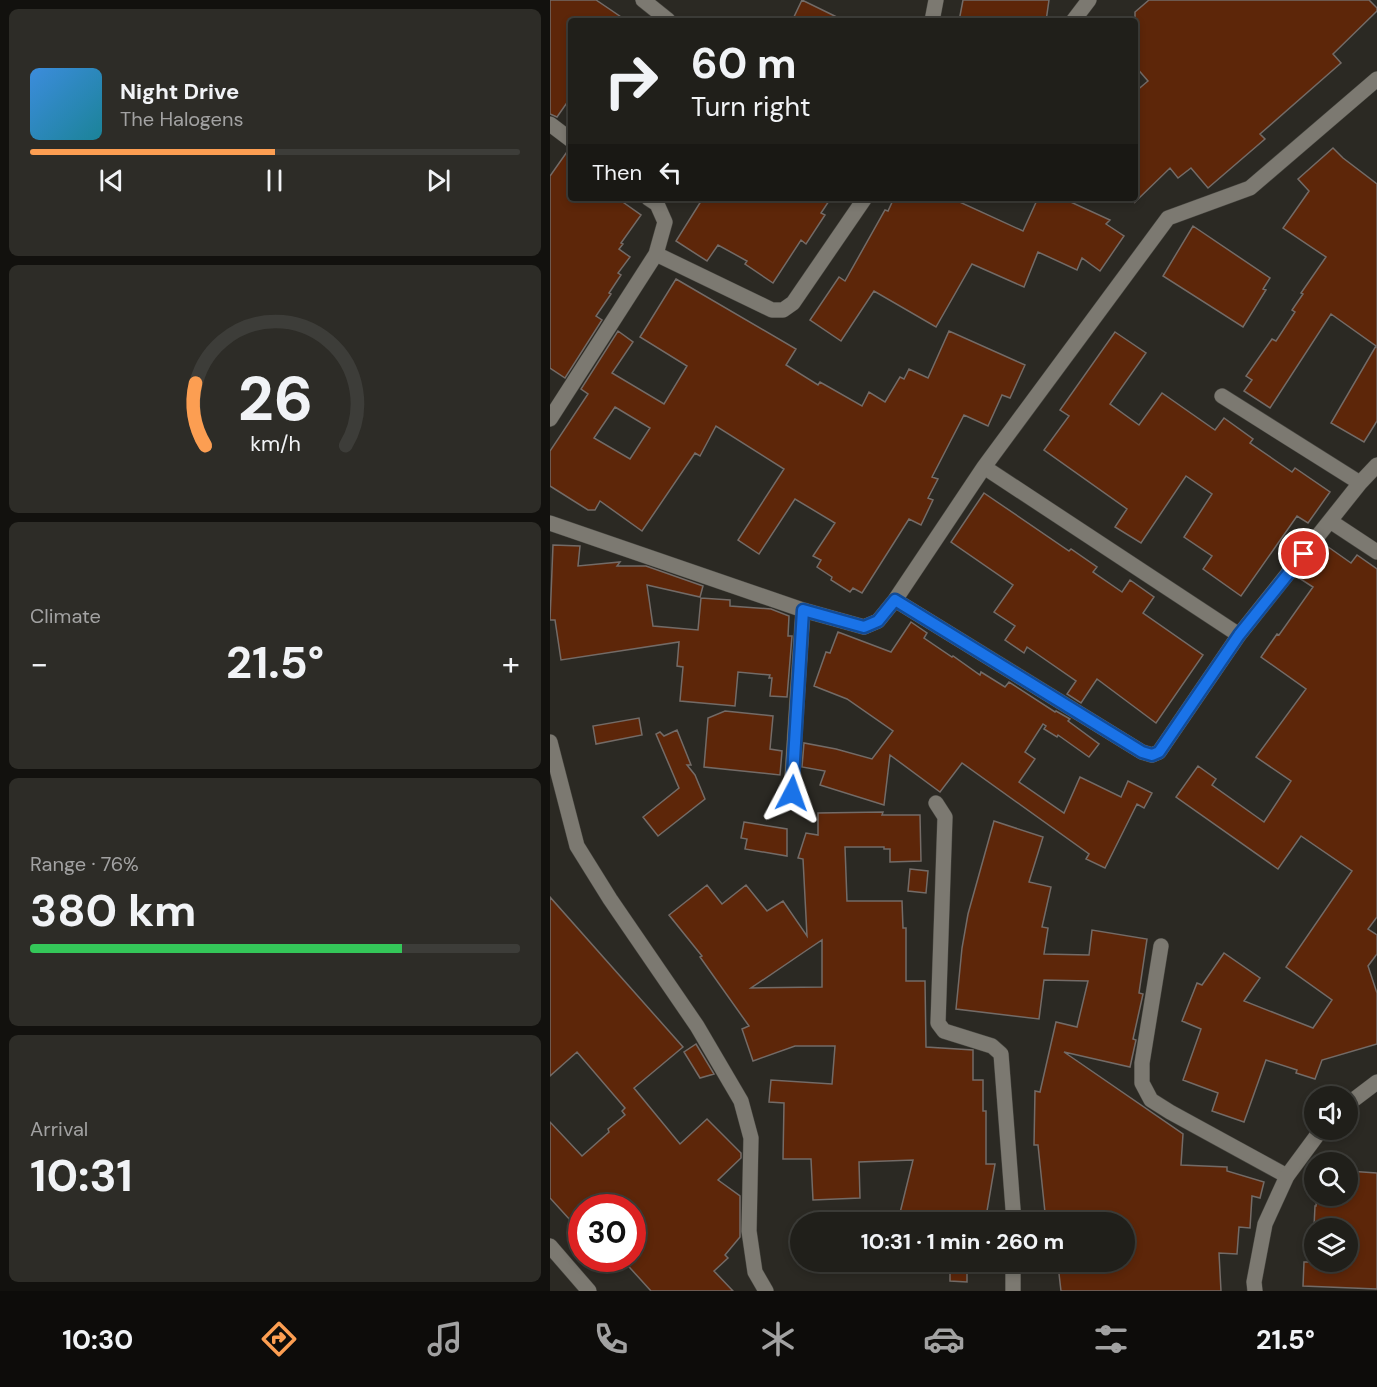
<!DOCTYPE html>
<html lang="en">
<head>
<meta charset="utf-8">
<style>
	:root { --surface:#201f1a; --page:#2d2c27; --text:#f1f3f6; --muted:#a2a2a2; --line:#3d3d39; --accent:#fc9e52 }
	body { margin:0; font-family:"DM Sans",sans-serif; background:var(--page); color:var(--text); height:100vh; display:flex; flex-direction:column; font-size:22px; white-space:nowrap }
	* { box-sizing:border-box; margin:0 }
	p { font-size:20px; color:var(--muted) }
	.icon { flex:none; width:33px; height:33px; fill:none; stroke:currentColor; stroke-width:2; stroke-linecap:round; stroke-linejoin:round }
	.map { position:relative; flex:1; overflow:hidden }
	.panel { display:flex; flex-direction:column; gap:9px; padding:9px; background:#12110e; width:550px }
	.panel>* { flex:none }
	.top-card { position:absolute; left:18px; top:18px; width:570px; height:183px; border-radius:6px; box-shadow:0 3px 9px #0003,0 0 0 2px var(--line); background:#201f1a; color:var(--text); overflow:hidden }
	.fabs { position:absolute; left:754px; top:1086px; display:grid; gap:12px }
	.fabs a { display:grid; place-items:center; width:54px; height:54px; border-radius:50%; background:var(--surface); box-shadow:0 3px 9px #0003,0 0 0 2px var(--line); font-size:30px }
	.speed { position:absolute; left:18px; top:1194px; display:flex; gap:12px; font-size:30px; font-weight:700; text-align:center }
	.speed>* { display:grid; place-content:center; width:78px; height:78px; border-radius:50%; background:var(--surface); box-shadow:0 3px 9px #0003,0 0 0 2px var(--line); line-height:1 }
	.speed .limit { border:9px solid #d22; background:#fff; color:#111 }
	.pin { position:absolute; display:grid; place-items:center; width:51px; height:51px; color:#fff; margin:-26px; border:3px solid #fff; border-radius:50%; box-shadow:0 2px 6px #0007 }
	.me { position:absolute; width:66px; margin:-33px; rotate:4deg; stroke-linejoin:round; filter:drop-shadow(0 0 4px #0008) }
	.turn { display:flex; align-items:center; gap:21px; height:126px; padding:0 24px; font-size:27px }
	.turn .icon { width:78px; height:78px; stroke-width:2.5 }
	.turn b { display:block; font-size:42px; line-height:51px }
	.then { display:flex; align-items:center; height:57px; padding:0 24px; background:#0003; gap:12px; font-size:22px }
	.big { font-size:45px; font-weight:700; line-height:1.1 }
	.panel .tile { flex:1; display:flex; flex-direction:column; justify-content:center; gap:9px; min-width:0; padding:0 21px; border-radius:9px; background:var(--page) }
	.panel .dial { align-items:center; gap:0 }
	.dial svg { height:156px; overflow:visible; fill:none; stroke:var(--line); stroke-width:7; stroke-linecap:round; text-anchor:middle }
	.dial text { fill:var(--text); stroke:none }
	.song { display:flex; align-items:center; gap:18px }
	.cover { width:72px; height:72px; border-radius:9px; background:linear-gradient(135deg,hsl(210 70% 55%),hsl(190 70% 35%)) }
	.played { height:6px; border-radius:3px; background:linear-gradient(90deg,var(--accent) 50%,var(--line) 50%) }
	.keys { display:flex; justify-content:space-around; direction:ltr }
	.heat { display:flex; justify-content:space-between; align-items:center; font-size:33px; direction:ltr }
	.charge { height:9px; border-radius:4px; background:linear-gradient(90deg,#34c759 76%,var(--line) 0) }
	.trip { position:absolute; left:240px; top:1212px; width:345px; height:60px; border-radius:30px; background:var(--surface); box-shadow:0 3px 9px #0003,0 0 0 2px var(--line); font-weight:700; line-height:60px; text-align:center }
	.menu { display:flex; height:96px; justify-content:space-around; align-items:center; background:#0d0c0a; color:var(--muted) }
	.menu .icon { width:42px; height:42px }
	.menu .active { color:var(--accent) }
	.menu b { font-size:27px; color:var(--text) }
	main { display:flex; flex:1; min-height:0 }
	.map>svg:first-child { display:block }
	.building { fill:#5d2609; stroke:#736b67; stroke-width:1.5; fill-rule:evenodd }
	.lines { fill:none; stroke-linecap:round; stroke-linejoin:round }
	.minor-casing { stroke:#474640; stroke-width:16 }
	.tertiary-casing { stroke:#474640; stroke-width:16 }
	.minor { stroke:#7c7971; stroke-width:15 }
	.tertiary { stroke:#7c7971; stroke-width:15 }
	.route-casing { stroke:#114b97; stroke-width:15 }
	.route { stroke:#1a73e8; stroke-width:10 }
</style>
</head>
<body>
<main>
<section class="panel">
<div class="tile">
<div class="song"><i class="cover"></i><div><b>Night Drive</b><p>The Halogens</p></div></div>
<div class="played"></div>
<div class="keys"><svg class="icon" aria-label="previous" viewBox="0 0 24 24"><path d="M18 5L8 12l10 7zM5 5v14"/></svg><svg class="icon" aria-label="pause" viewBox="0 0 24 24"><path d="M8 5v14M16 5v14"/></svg><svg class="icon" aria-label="next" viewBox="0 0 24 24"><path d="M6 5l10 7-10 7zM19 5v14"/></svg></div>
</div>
<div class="tile dial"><svg viewBox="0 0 100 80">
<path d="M14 69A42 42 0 1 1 86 69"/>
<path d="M14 69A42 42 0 0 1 9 37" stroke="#fc9e52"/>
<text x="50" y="56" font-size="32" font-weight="700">26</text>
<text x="50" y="72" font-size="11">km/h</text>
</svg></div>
<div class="tile"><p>Climate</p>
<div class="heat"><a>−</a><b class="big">21.5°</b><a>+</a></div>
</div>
<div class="tile"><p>Range · 76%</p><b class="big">380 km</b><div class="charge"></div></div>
<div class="tile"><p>Arrival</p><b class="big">10:31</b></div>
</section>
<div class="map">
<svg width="827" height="1291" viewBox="0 0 827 1291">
	<rect width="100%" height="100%" fill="#2b2923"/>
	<!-- building -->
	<path class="building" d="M0 0H46L77 21H21V97L7 117 0 114Z
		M252 0 295 21H242Z
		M413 0H499L496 21H409Z
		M599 0H819L827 8V11L783 54 791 63 710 134 715 139 658 188 641 168 628 178 620 168 585 202V92L598 81 585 66V12Z
		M783 148 793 158 827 184V421L814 442 781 423 826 346 781 314 720 408 694 391 702 380 696 376 722 339 726 341 745 312 742 310 753 294 751 293 776 257 733 228 759 191 748 179Z
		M19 149 21 150V198H67L91 215 71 243 73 244 69 249 80 257 68 273 71 275 59 293 61 294 46 316 52 320 15 378 0 368V176Z
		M153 198H281L271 213 275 215 256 244 251 240 223 283 195 264 197 261 168 245 157 261 126 241Z
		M344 198H401L473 231 488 198H512L560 220 556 224 574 236 550 271 532 258 527 270 488 252 474 287 422 264 386 327 324 291 291 341 260 320 289 277 295 281 335 210 338 211Z
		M643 226 720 278 713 289 716 290 693 327 613 276Z
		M126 279 246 349 236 365 268 385 270 382 312 406 319 392 335 402 350 377 354 379 359 369 378 378 399 331 475 365 460 398 452 395 438 426 414 415 382 477 388 479 378 498 383 500 371 525 359 519 312 593 303 588 300 592 281 580 282 577 267 567 271 560 263 556 285 523 245 499 209 554 188 540 234 469 166 426 150 456 145 453 92 531 50 501 45 510H38L0 486V451L38 394 31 389 68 331 83 342 62 373 114 404 137 366 90 337ZM65 407 100 428 80 459 44 438Z
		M565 332 596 353 560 404 589 425 612 393 665 430 674 418 703 439 700 443 742 472 745 468 780 492 758 523 747 516 691 596 653 569 662 556 634 537 662 494 636 476 591 543 565 527 577 509 494 450 519 416 510 410Z
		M434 493 519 551 521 549 547 567 543 572 572 592 580 580 604 597 593 613 653 655 606 723 547 679 531 703 517 694 526 681 477 647 474 653 455 640 465 626 444 612 463 585 401 542Z
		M774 544 801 563 807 555 827 569V917L818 929 827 935V954L818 966 827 993V1044L772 1060 765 1079 746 1073 747 1070 716 1060 694 1122 662 1111 668 1093 633 1080 651 1029 632 1021 647 983 652 985 674 953 710 978 694 1001 763 1028 782 1000 736 967 802 871 751 836 728 869 626 797 648 766 666 779 662 785 714 822 741 781 706 757 756 689 711 657 727 634 729 635 763 587 749 578Z
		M3 545 30 546 28 566 70 562 67 566H96L153 586 150 597 97 585 103 626 148 630 151 598 180 600V606L221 609 239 616 238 636H242L237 697 220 696 222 678H219L220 675 188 672 185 706 130 701 133 667 127 666 129 642 11 660 5 620H0Z
		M361 622 377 633 374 638 402 657 403 656 430 675 431 672 455 687 459 682 505 712 506 711 520 719 518 721 549 744 539 757 508 735 507 737 494 729 496 726 493 724 475 752 485 759 469 782 514 813 530 777 571 797 578 781 602 793 594 808 587 804 555 868 536 859 539 854 412 763 390 792 340 755 334 805 270 785 275 771 252 767 254 743 286 749 322 759 343 731 297 699 264 686 276 652 280 653 288 632 341 652Z
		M175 711 223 716 220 749 232 751 230 775 154 767 158 718Z
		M89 718 92 735 46 744 43 726Z
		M127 730 141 765H137L145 775 155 799 108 836 93 817 129 788 106 734 110 732 114 736Z
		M333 812 332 815H370L371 861 340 862V849H334V847H295L297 901H352L353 928H356V981H375L376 1047 423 1050V1080H433V1111H436V1164H445L436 1217 406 1215 401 1222 348 1221 363 1160 309 1162 310 1198 263 1200 261 1159H233L234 1103 219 1102 221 1080 282 1084 285 1046H245L203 1061 192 1029 199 1026 150 957 152 956 119 915 157 885 172 904 196 885 217 911 233 901 257 936 253 859 248 858 256 833 268 835V813ZM272 940V987L201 988 257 950Z
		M444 821 493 837 479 882 501 887 492 927 498 928 494 954 539 955 542 930 597 939 589 993 593 994 583 1039 586 1040 580 1067 514 1052 633 1134 631 1165 677 1167V1171L714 1182 710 1198 702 1196 700 1228 689 1227 687 1254 669 1253 671 1291H511L508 1265H511L510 1262H574V1222H496L488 1145H484L485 1091 490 1092 506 1022 527 1027 538 981 494 980 489 1019 406 1009 412 948 418 914Z
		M194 822 237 829V856L195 849 197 839 191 838Z
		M360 869 378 871 376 893 358 891Z
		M0 897 133 1047 84 1088 130 1144 157 1119 191 1153V1158L168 1180 190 1196V1237L175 1255 178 1258 164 1271 183 1291H101L71 1258H82V1208H32V1233L0 1198V1122L32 1156 59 1132 58 1129 75 1115 72 1111 75 1108 27 1052 0 1076Z
		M146 1044 164 1074 150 1078 134 1052Z
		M798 1171 827 1173V1289L753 1286 754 1262H798V1228L764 1227 765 1206H766L767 1196H798Z
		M400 1262H417V1282L400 1281Z"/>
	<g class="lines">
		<defs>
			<path id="minor" d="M93 0 118 20
				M382 21 386 0
				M523 21 539 0
				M0 124 21 140
				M106 254 222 310H233L243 303 315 198
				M672 396 810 483
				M0 419 106 254 115 222 107 204 98 198
				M434 467 689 635
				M780 521 827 552
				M0 523 253 610 314 627 328 621 345 600 434 467 618 218 700 188 827 79
				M345 600 592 752 602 755 609 752 689 635 810 483 827 465
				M0 742 27 846 60 899 147 1026 191 1101 201 1138 199 1231 205 1272 216 1291
				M241 793 253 610
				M386 803 395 817 388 1023 394 1031 442 1046 451 1054 464 1222
				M611 946 592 1063V1083L601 1100 620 1112 737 1176
				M0 1246 39 1291
				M463 1291V1262"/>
			<path id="tertiary" d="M798 1104 827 1082
				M705 1291 704 1282 715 1224 737 1176 771 1130"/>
		</defs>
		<!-- minor casing -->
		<use href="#minor" class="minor-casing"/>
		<!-- tertiary casing -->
		<use href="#tertiary" class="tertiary-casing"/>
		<!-- minor -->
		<use href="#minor" class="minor"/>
		<!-- tertiary -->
		<use href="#tertiary" class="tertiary"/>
	</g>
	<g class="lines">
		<defs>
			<path id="route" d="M242 793 253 610 314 627 328 621 345 600 592 752 602 755 609 752 689 635 754 554"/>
		</defs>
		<!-- route casing -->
		<use href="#route" class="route-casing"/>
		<!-- route -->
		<use href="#route" class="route"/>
	</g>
</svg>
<div class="fabs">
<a><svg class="icon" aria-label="sound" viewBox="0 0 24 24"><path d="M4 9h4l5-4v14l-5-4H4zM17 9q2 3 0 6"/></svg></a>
<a><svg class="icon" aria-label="search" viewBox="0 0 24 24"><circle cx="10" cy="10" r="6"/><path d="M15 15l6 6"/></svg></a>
<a><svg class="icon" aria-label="layers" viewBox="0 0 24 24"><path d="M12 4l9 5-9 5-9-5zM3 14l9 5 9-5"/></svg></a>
</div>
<div class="speed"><div class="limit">30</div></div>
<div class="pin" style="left:754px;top:554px;background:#d93025"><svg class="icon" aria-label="arrive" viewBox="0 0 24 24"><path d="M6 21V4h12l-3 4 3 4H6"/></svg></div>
<svg class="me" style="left:242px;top:793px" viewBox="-20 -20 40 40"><path d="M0-17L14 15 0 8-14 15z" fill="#1a73e8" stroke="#fff" stroke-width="4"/></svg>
<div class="trip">10:31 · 1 min · 260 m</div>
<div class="top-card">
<div class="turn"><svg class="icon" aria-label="right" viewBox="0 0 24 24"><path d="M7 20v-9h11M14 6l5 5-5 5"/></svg><div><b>60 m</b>Turn right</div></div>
<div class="then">Then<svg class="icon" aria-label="left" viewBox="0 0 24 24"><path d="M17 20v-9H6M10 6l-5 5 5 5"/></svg></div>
</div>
</div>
</main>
<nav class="menu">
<b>10:30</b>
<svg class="icon active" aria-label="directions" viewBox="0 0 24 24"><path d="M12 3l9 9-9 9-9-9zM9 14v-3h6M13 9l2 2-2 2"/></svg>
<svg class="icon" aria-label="music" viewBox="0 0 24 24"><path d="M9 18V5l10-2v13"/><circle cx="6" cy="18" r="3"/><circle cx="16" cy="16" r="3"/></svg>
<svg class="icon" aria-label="phone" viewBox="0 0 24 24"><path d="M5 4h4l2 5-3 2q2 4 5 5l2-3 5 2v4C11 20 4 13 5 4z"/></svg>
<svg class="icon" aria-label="climate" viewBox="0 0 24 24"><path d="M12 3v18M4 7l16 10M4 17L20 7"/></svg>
<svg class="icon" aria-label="car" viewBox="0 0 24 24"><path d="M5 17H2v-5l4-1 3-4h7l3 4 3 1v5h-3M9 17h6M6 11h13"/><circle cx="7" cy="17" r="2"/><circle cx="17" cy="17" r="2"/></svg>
<svg class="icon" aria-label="filters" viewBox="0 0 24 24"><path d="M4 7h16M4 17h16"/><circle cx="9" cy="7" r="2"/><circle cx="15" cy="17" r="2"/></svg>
<b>21.5°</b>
</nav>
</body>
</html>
